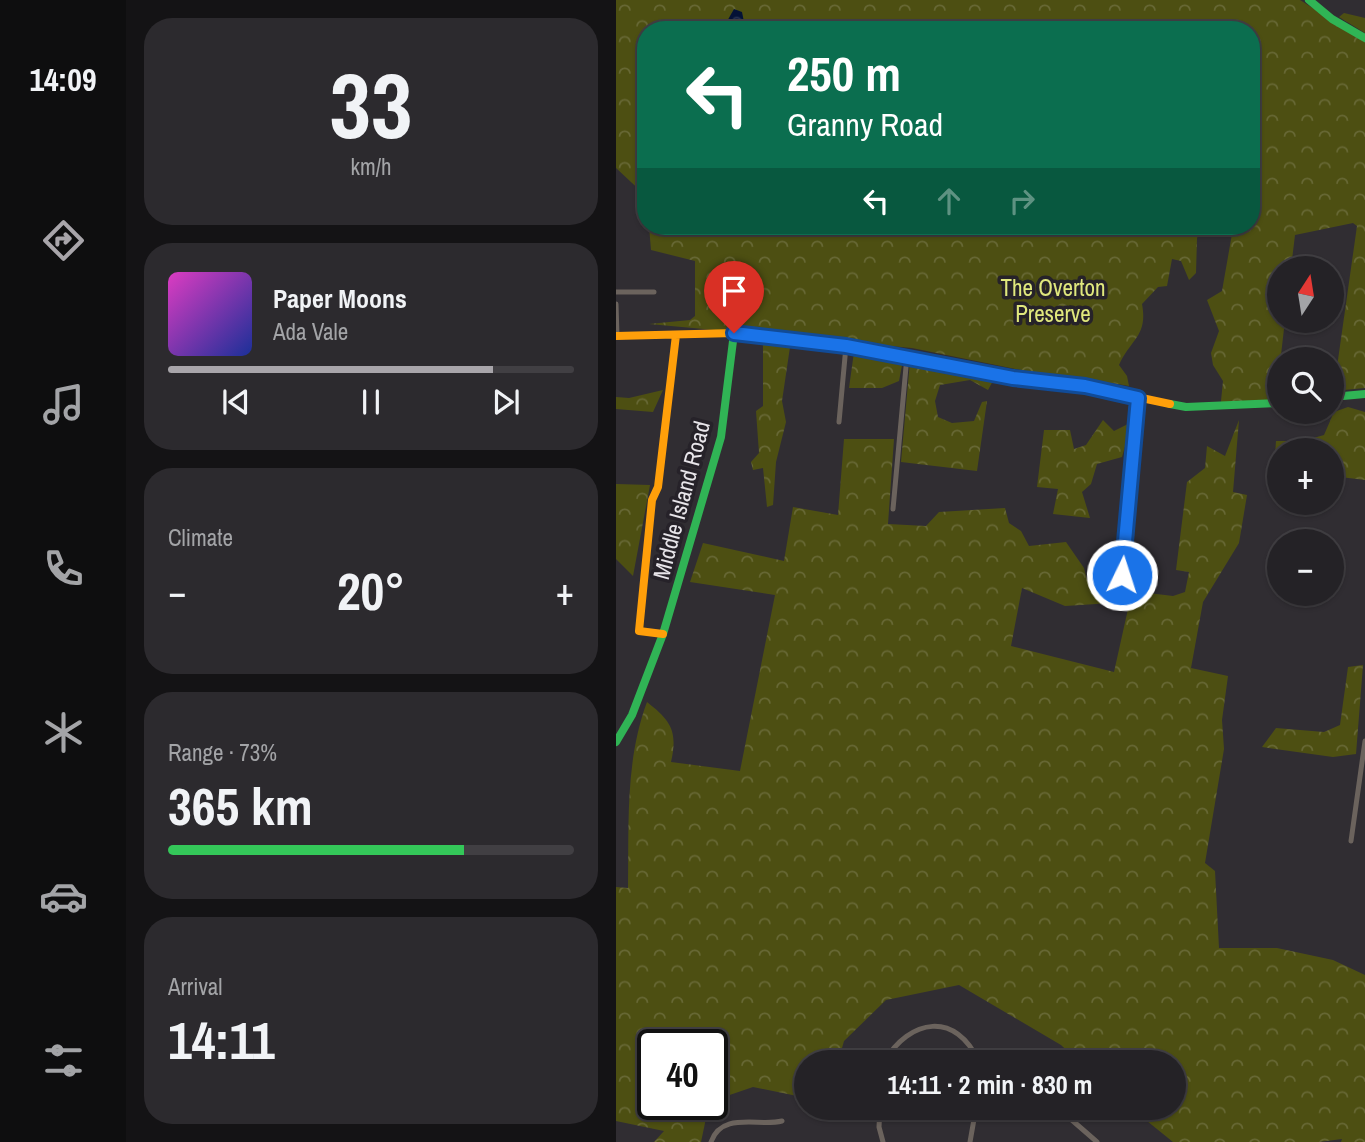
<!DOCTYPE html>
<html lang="en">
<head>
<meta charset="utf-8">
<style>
	:root { --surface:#242226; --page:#2c2a2e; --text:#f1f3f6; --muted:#a3a4a7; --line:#413f43; --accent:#a8a5aa }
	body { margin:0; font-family:"Archivo Narrow",sans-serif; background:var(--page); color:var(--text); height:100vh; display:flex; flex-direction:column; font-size:26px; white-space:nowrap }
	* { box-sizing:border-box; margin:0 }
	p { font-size:23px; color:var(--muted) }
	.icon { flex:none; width:38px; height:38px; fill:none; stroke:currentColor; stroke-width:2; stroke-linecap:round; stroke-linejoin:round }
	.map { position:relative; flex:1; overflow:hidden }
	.drawer { display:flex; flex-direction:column; gap:18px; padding:18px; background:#141315; width:490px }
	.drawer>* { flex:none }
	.top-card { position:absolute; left:21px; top:21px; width:623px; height:214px; border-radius:28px; box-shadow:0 2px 5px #0004,0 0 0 2px var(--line); background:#0b6e4f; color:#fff; overflow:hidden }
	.needle { width:46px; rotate:12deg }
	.tools { position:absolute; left:651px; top:256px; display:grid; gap:14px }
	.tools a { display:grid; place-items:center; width:77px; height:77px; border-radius:50%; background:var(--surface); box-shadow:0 2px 5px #0004,0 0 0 2px var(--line); font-size:35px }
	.speed { position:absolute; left:21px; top:1029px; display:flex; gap:14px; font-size:35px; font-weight:700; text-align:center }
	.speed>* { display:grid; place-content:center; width:91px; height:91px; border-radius:50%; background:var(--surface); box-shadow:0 2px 5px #0004,0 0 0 2px var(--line); line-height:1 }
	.speed .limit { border:4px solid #111; border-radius:10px; background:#fff; color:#111 }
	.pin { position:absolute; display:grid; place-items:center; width:60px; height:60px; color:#fff; margin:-72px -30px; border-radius:50% 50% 50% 0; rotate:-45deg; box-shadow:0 0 7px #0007 }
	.pin .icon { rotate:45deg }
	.me { position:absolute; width:77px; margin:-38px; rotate:4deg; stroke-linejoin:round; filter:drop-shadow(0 0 5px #0008) }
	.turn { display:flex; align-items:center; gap:24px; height:147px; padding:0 35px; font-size:32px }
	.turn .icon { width:91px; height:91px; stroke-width:2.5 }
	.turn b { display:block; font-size:49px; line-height:60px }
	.lanes { display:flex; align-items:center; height:66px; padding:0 35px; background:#0003; justify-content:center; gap:35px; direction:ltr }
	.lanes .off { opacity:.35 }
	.big { font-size:52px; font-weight:700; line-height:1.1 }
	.drawer .widget { flex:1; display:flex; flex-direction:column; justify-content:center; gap:10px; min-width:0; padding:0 24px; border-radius:28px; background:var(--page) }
	.drawer .dial { align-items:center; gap:0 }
	.dial b { font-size:91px; line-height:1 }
	.song { display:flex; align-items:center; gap:21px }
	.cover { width:84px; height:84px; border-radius:10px; background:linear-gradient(135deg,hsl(310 70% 55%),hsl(230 70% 35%)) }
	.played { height:7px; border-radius:4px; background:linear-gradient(90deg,var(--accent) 80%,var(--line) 80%) }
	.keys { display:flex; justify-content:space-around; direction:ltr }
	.heat { display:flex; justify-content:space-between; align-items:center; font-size:38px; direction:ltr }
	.charge { height:10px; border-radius:5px; background:linear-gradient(90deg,#34c759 73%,var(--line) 0) }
	.trip { position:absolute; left:178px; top:1050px; width:392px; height:70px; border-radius:35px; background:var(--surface); box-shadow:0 2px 5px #0004,0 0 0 2px var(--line); font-weight:700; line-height:70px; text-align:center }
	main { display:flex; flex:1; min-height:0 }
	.dock { display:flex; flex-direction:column; width:126px; justify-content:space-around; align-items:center; background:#0e0e0f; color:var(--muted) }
	.dock .icon { width:49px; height:49px }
	.dock .on { color:var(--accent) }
	.dock b { font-size:32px; color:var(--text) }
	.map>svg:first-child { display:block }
	.forest { fill:url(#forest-crowns) }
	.water { fill:url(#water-ripples) }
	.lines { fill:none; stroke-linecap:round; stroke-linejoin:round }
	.street { stroke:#6b635d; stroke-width:5 }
	.fast { stroke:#30b455; stroke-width:8 }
	.slow { stroke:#ff9f0a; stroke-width:8 }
	.route-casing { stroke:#114b97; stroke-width:18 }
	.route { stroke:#1a73e8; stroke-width:12 }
	.labels { text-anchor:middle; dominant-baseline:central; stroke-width:7; stroke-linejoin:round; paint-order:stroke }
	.park-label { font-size:23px; fill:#e0e87d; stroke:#262229 }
	.street-label { font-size:23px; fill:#e8e5ea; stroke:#262229 }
</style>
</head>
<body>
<main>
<nav class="dock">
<b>14:09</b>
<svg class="icon on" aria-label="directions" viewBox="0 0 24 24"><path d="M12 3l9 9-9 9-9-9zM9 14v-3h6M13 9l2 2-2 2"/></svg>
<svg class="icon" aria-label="music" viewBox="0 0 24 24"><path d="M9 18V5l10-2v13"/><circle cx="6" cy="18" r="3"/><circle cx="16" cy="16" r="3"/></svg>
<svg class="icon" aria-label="phone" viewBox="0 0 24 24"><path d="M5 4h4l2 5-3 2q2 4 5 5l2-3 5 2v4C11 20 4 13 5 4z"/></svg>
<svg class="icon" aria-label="climate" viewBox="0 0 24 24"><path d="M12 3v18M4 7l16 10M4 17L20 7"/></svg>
<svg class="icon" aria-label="car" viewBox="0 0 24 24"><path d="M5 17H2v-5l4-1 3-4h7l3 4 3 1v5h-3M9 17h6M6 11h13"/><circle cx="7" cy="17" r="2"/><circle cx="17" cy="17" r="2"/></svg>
<svg class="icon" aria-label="filters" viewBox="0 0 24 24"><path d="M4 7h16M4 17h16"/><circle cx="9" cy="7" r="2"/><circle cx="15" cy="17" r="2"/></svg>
</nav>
<section class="drawer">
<div class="widget dial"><b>33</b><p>km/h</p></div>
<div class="widget">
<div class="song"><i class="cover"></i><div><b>Paper Moons</b><p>Ada Vale</p></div></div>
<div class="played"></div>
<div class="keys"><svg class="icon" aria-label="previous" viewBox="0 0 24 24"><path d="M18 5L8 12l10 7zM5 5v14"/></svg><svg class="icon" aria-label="pause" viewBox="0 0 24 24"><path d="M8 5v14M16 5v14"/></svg><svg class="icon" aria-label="next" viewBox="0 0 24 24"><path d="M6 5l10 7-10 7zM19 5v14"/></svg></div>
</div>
<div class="widget"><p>Climate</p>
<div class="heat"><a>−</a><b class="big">20°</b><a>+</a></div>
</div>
<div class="widget"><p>Range · 73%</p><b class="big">365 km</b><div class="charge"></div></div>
<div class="widget"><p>Arrival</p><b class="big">14:11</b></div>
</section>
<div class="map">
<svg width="749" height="1142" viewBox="0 0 749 1142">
	<defs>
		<pattern id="forest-crowns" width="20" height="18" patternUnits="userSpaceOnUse" patternTransform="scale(1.75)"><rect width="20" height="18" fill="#4d4f12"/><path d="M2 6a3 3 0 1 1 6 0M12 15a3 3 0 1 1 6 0" fill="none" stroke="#676835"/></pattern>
		<pattern id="water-ripples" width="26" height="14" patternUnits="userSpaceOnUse" patternTransform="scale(1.75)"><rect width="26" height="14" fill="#041236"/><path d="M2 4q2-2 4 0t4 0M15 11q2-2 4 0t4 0" fill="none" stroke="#293453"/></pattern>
	</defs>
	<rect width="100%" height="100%" fill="#302d32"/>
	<!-- forest -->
	<path class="forest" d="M0 0H684L749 41V388L728 390 720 374 741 226 737 223 679 235 675 268H663V320H669L660 398 657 401 606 404 605 401 607 381 597 365 595 353 603 331 591 300 606 291 616 234 613 226H635V30H30V196L0 168Z
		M728 13 749 18V33L723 17Z
		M33 226H588L581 238 580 273 573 280 565 261 556 259 551 286 542 287 526 304C532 336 515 339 503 365L511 376 513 386 496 383 494 388 296 348 33 324 74 320 79 316V261L35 250Z
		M147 344 174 347 166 401 170 422 160 462 157 505 151 507 147 468 137 470 135 462 143 453 140 411 147 406Z
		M238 352 287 360 283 381 266 388H233Z
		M294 361 378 379 372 390 354 380 324 385 319 401 322 417 336 423 358 421 366 402 371 401 361 471 285 462Z
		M47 390 37 412 0 409V397L13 398Z
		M732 407 749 412V480L716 476V450H663V470L658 469 660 441H687L708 435 718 412Z
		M487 420 498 431 516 422 506 457 481 464 475 484 466 492 474 518 437 514 442 489 421 487 428 430H454L458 449 470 445Z
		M623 420 617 492 631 495 623 543 587 602 575 668 612 676 606 720 608 749 589 863 599 871 603 948H661L717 960 749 975V1142H725L726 1139 703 1142H557L515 1108H558V1062H463L445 1045 343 985 270 1000 228 1041 222 1062H191V1098L137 1087 96 1101V1045H37V1104H93L85 1142H38L48 1131 0 1121V887L12 888C13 825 9 761 31 702 55 721 62 731 55 762L124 771 159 595 74 582 87 543 168 561 177 507 222 515 228 439H278L272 524 310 526 323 512 389 508 393 523 405 531 413 546 450 542 468 568 471 580 501 582 496 603 449 606 406 588 395 646 498 672 516 591 557 596 569 592 573 572 560 570 571 482 589 468 591 446 609 456Z
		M0 484 34 485 17 576 0 559Z
		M747 665 740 754 717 757 646 747 660 728 708 732 724 725 732 667Z"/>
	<!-- water -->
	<path class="water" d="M118 9 126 12 128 22 123 30H106Z"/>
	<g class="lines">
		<!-- street -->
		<path class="street" d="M0 292H38
			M0 304 1 336
			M223 422 230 346
			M277 509 291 356
			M735 841 749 741
			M268 1062C294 1018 340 1011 363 1062
			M264 1108 263 1127 267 1142
			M442 1108 481 1142
			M95 1142C106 1111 143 1127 166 1121
			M354 1142 360 1108"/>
		<!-- fast -->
		<path class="fast" d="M693 0 716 19 749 38
			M716 397 749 394
			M554 404 570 407 663 403
			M502 606 522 398
			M0 742 16 715 47 634 105 437 118 333"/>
		<!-- slow -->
		<path class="slow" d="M0 336 118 333 156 336 291 356 419 381 469 386 554 404
			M47 634 23 631 36 500 42 487 60 335"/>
	</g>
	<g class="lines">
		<defs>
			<path id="route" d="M118 333 230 346 397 378 469 386 522 398 506 575"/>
		</defs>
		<!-- route casing -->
		<use href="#route" class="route-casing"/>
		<!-- route -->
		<use href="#route" class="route"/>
	</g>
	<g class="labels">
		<!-- park labels -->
		<g class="park-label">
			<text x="437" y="287">The Overton<tspan x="437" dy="26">Preserve</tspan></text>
		</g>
		<!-- street labels -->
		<g class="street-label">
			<text transform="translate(65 500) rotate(-75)">Middle Island Road</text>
		</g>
	</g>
</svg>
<div class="tools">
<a><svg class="needle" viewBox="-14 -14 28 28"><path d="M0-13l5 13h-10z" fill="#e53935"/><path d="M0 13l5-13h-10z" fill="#a3a4a7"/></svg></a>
<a><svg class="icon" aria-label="search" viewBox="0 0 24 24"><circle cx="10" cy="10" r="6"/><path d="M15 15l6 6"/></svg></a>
<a>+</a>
<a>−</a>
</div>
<div class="speed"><div class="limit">40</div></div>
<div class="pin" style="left:118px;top:333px;background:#d93025"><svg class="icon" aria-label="arrive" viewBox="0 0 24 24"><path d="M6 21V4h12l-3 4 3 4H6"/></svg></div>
<svg class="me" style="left:506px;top:575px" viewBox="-20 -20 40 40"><circle r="17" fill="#1a73e8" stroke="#fff" stroke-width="3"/><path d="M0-11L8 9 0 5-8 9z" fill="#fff"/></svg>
<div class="trip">14:11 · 2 min · 830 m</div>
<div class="top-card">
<div class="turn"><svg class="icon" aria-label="left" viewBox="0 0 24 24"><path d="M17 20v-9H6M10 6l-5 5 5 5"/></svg><div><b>250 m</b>Granny Road</div></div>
<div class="lanes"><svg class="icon" aria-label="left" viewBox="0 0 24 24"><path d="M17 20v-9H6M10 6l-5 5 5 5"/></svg><svg class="icon off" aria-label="ahead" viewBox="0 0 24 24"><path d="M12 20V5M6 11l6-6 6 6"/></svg><svg class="icon off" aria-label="right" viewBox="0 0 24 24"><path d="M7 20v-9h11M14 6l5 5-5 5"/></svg></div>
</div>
</div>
</main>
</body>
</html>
